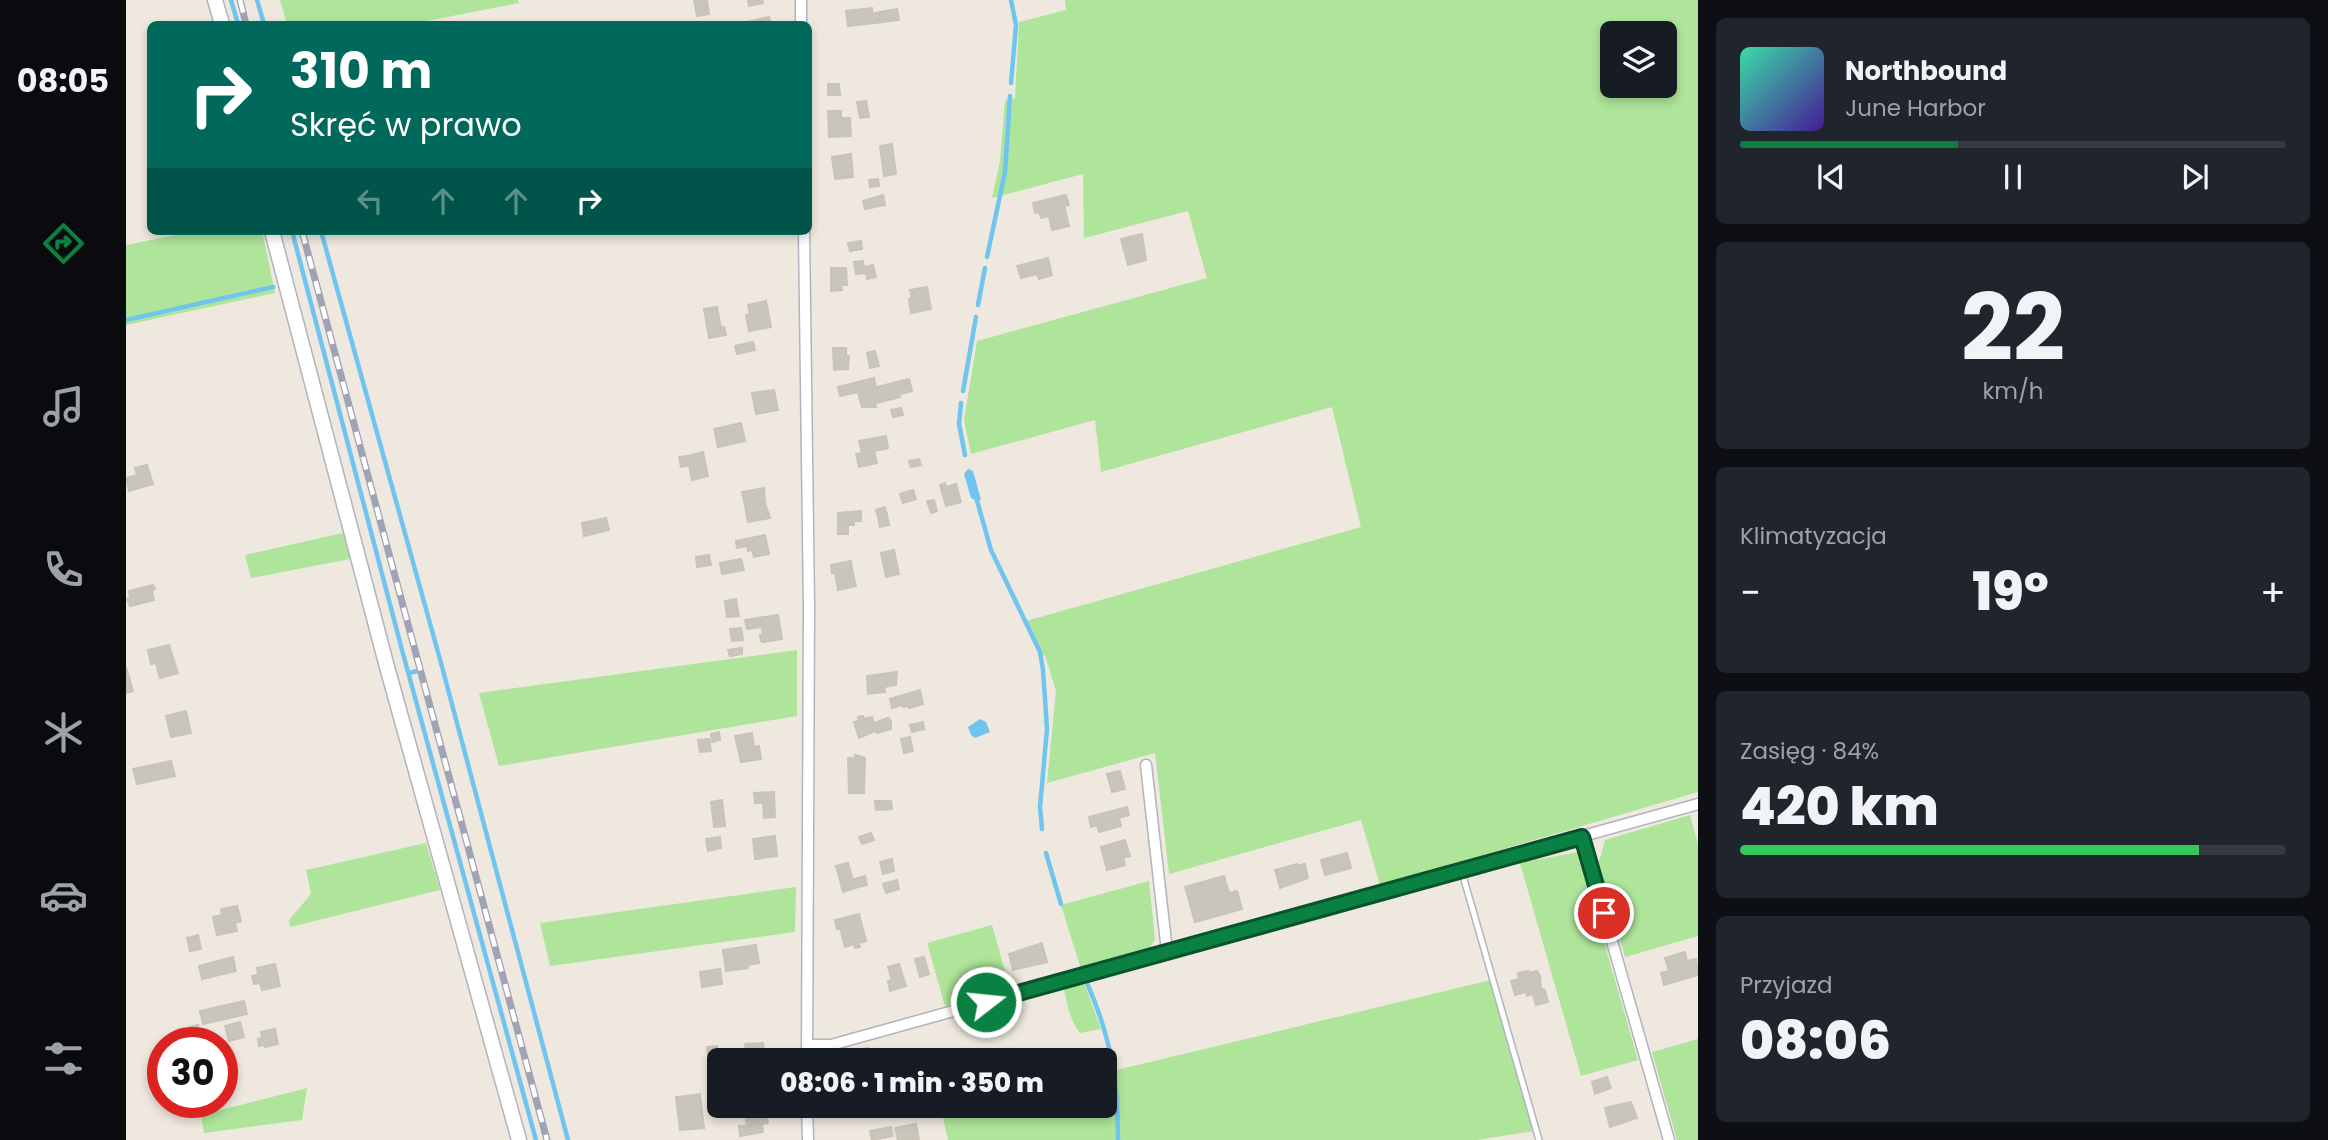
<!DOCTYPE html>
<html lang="pl">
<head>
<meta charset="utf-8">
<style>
	:root { --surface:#171b24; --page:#20242c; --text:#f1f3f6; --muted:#9ea1a6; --line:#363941; --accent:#0b8043 }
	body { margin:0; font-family:Poppins,sans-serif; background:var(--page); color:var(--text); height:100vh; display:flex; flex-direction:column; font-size:26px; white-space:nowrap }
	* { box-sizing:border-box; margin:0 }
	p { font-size:23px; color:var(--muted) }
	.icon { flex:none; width:38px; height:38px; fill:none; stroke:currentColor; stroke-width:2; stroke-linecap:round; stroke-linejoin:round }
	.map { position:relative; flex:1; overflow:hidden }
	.side { display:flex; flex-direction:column; gap:18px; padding:18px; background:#0d0f14; width:630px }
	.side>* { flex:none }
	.banner { position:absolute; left:21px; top:21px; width:665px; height:214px; border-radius:10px; box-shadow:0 4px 10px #0003; background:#00695c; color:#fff; overflow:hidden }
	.tools { position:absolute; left:1474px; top:21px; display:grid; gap:14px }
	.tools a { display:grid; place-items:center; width:77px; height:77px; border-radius:10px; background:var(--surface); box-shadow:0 4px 10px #0003; font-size:35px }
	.speed { position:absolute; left:21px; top:1027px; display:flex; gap:14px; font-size:35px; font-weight:700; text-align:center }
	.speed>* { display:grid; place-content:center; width:91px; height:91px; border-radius:50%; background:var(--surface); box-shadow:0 4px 10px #0003; line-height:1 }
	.speed .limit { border:10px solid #d22; background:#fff; color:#111 }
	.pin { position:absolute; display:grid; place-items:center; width:60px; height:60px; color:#fff; margin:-30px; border:4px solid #fff; border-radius:50%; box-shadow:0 2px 7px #0007 }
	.me { position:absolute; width:77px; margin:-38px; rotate:74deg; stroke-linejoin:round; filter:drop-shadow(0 0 5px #0008) }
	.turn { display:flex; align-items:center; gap:24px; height:147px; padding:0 28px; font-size:32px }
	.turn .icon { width:91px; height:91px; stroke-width:2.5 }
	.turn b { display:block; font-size:49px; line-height:60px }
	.lanes { display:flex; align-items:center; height:66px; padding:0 28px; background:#0003; justify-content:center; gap:35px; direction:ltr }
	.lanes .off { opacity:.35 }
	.big { font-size:52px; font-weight:800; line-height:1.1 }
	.side .widget { flex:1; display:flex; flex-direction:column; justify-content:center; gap:10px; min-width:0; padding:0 24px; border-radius:10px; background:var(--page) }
	.side .dial { align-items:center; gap:0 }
	.dial b { font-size:91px; line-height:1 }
	.song { display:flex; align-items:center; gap:21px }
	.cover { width:84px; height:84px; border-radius:10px; background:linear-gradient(135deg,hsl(160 70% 55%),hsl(260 70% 35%)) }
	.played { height:7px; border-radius:4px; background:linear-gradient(90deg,var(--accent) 40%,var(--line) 40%) }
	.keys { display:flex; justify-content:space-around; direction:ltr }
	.heat { display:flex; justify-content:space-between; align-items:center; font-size:38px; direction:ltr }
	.charge { height:10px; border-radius:5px; background:linear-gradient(90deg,#34c759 84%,var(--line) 0) }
	.trip { position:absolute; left:581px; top:1048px; width:410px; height:70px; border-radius:10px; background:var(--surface); box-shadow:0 4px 10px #0003; font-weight:800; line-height:70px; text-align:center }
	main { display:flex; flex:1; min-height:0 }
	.tabs { display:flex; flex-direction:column; width:126px; justify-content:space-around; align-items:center; background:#090b0e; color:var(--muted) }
	.tabs .icon { width:49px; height:49px }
	.tabs .on { color:var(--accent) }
	.tabs b { font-size:32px; color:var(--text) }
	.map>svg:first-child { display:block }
	.green { fill:#aee59a; fill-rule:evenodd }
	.water { fill:#70c5f0 }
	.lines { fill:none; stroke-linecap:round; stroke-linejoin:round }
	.stream { stroke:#70c5f0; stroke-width:4.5 }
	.building { fill:#c9c5bd; stroke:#c9c4b7; stroke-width:2 }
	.service-casing { stroke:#b2b3bf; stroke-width:8 }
	.minor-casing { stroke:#b2b3bf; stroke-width:13 }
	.tertiary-casing { stroke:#b2b3bf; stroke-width:17 }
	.service { stroke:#fff; stroke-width:5 }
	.minor { stroke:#fff; stroke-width:10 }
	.tertiary { stroke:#fff; stroke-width:14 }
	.rail-casing { stroke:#a0a2b6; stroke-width:7 }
	.rail { stroke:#fff; stroke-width:4.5; stroke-dasharray:13; stroke-linecap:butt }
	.route-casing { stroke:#07532c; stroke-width:18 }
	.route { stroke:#0b8043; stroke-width:12 }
</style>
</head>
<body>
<main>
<nav class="tabs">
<b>08:05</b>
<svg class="icon on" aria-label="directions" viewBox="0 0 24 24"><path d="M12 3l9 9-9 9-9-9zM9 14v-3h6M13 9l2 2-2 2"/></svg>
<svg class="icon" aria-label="music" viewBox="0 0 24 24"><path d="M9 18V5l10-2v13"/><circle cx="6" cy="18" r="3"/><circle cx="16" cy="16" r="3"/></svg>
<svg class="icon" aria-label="phone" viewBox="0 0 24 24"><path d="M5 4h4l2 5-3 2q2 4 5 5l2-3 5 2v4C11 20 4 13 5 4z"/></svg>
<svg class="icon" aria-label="climate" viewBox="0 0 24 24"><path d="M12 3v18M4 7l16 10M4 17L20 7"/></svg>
<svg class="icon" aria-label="car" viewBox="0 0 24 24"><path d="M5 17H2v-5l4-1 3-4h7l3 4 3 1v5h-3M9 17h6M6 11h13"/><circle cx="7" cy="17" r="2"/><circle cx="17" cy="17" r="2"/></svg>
<svg class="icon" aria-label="filters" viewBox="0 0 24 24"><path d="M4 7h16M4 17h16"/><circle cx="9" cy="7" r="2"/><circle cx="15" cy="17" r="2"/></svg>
</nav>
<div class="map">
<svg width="1572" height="1140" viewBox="0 0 1572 1140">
	<rect width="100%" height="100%" fill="#eee8de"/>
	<!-- green -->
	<path class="green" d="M154 0H392L393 3 285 24H161Z
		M939 0H1572V792L1254 885 1235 820 1043 874 1029 753 921 783 930 691 919 655 915 656 900 621 1235 527 1206 407 975 472 969 420 845 454 838 420 851 341 1081 278 1062 211 958 238 957 174 866 198 874 161 879 101 889 98 893 22 940 10ZM1486 33H1538V86H1486Z
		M70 231H136L149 293 0 325V245Z
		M217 533 224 559 125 578 119 555Z
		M671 650V716L373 766 353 693Z
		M1564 815 1572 844V936L1499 957 1473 862 1479 840Z
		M300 843 314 890 164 927 163 920 185 894 180 870Z
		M1452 852 1512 1060 1455 1076 1394 863Z
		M1023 881 1029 939 1022 951 955 969 935 905Z
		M670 887 669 932 424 966 414 923Z
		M866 925 884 989 819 1006 801 943Z
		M957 980 975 1029 954 1033C943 1019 941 1002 937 985Z
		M1365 980 1408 1131 1351 1140H822L816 1113 843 1106H978V1073Z
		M1572 1039V1140H1551L1526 1052Z
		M181 1088 176 1120 78 1133 75 1115Z"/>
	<!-- water -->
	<path class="water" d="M842 469 847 471 855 500 851 501 845 498 838 474Z
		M854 719 860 722 864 732 849 738 845 735 842 727Z"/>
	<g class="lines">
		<!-- stream -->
		<path class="stream" d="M105 0 112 24
			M131 0 138 24
			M885 0 890 25 885 83
			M166 231 276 650 410 1140
			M195 231 315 663 442 1140
			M861 257 879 172 884 96
			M852 305 859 268
			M0 320 147 287
			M837 391 850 317
			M835 403 833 424 839 455
			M850 497 865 550 914 652 917 670 921 729 914 807 916 829
			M283 673 291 671
			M920 853 935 904
			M961 983C985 1038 992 1080 992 1140"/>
	</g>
	<!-- building -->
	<path class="building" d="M568 0H581L583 14 571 16Z
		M622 0H636L637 3 623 6Z
		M746 8 748 23 722 26 720 11Z
		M771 9 773 20 750 23 749 13Z
		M643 17 645 24H621V22Z
		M702 84H713L714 95H702Z
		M740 101 743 117 734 118 731 102Z
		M702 111H715V118H724L725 136 703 137Z
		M766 144 770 174 758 176 754 146Z
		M725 154 727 177 709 179 706 157Z
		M752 179 753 186 744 187 743 180Z
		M757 195 759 205 739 209 737 201Z
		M940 195 943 205 938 206 943 226 926 230 923 216 915 218 913 212 909 213 907 203Z
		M1016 234 1020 260 1002 265 995 239Z
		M735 241 736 249 724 251 722 243Z
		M922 258 926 275 913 279 911 274 895 278 891 266Z
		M737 261 739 273 730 274 728 262Z
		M747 265 750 277 741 279 739 267Z
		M705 268H720L721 285H715L716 290 705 291Z
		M801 287 805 309 785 313 783 299H786L784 290Z
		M640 301 645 327 623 331 620 315 624 314 622 305Z
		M591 307 595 328 598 327 600 335 583 338 578 309Z
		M627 342 629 350 611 354 609 346Z
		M707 348H720V356H723L722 369 708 370Z
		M749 351 753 366 744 368 741 353Z
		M748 378 750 388 714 396 712 387Z
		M783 379 786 391 774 394 771 382Z
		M771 382 774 397 755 402 751 387Z
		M751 387 755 402 749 403 750 407H736L732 392Z
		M648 390 652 410 630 414 626 393Z
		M775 408 777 415 767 417 765 410Z
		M615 423 617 432 590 438 588 429Z
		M617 432 619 441 592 447 590 438Z
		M760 436 762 448 758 449 755 437Z
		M755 437 758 449 748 451 751 463 733 467 730 454 736 453 733 441Z
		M577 452 582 476 566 480 561 456Z
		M561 456 563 465 555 467 553 457Z
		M793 459 795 465 785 467 783 461Z
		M21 465 27 484 3 491 0 478 11 475 9 468Z
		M819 483 820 487 830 484 835 502 820 506 814 485Z
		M638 488 639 503 619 506 616 492Z
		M787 490 790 499 777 503 774 494Z
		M808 500 811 511 805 513 801 501Z
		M639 503 644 518 622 522 619 506Z
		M759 507 761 515 752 517 750 510Z
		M735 511V521H728V525H722V534H712V513Z
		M761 515 763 525 754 527 752 517Z
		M480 518 483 530 458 536 456 523Z
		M639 535 643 554 628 557 626 550 622 551 621 546 611 548 610 541Z
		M768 550 773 574 760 577 755 553Z
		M583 555 585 565 571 567 570 557Z
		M615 559 618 570 596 574 594 563Z
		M725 561 726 569 706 573 705 565Z
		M726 569 730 586 712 590 709 572Z
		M27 585 29 589 26 591 28 600 4 606 1 599 4 597 3 591Z
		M610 599 613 616 601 617 599 601Z
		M652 615 656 639 638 642 635 641 634 635H637L636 627 621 629 619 620Z
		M615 628 617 640 606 641 604 629Z
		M43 645 52 673 34 678 30 663 25 664 22 650Z
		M616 648V654L604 656 602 650Z
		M0 667 7 691 0 693Z
		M771 672 770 685 758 687 759 692 742 694 741 676Z
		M794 690 797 704 783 708 782 706 777 707 776 705 766 708 764 699Z
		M60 711 65 733 45 737 40 716Z
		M737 716 738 719 746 717 751 733 749 731 733 738 728 722 733 721 732 717Z
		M762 718 765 721V729L751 733 748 723Z
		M797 722 798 729 786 732 784 725Z
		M593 732 594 740 586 742 585 734Z
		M626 733 628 747 633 746 635 759 615 762 609 736Z
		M784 737 787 751 778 753 775 739Z
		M583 739 585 751 574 752 572 740Z
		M729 755 739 758 738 793H723L722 758H729Z
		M45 761 49 776 11 784 7 769Z
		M994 771 999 789 986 792 981 774Z
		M648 792 649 817 638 818 637 803H629L628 793Z
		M596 800 597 807 586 809 585 802Z
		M749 801H765L766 809 750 810Z
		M597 807 599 826 588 827 586 809Z
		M1001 807 1003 815 993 818 995 826 973 832 971 825 965 827 963 817Z
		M745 833 748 840 736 844 733 837Z
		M649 836 651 856 629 859 627 839Z
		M594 837 595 848 582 851 580 839Z
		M999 840 1004 856 997 858 999 865 981 870 975 847Z
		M1221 853 1225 868 1199 875 1195 860Z
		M766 859 768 871 757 874 754 862Z
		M722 863 729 888 717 892 710 866Z
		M1171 864V866L1179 864 1182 878 1154 888 1149 870Z
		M739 876 741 885 729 888 726 880Z
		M1098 876 1103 893 1111 891 1116 909 1069 922 1059 887Z
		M771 880 773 889 760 893 757 884Z
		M111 906 115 921 109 923 111 931 91 935 87 917 96 915 95 909Z
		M733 914 735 922 711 929 709 920Z
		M735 922 740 941 733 943 734 947 729 948 728 944 719 947 714 928Z
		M72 935 75 949 64 951 61 938Z
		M916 943 921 962 887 970 883 954Z
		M630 945 633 963 622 965V968L600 971 597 950Z
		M1559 952 1561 961 1570 959 1572 975 1538 985 1535 973 1543 971 1539 958Z
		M107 957 110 971 76 979 73 966Z
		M798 957 803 974 794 977 789 959Z
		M149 964 154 986 136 990 134 983 128 984 126 976 132 975 131 968Z
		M773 964 780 986 764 991 762 981 766 980 762 967Z
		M594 969 596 984 576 987 574 972Z
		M1402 971 1403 973 1411 971 1414 976 1415 989 1419 990 1422 1002 1410 1005 1407 994 1401 996 1400 992 1389 995 1385 981 1393 979 1392 973Z
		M118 1001 121 1014 77 1024 74 1011Z
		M114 1022 118 1037 103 1041 99 1026Z
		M72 1025 76 1043H67L64 1027Z
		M149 1029 152 1044 139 1047 138 1045 133 1046 132 1039 136 1038 135 1032Z
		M637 1043 639 1060H621L620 1055 616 1057V1051L620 1050 619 1044Z
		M591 1046 593 1060H597H593V1066L583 1067 581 1047Z
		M742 1048 745 1057 723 1060 721 1054Z
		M1481 1077 1485 1088 1469 1094 1466 1082Z
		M574 1094 578 1128 554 1130 550 1097Z
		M1505 1102 1511 1118 1484 1127 1479 1108Z
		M618 1106H639L642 1123 621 1127Z
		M742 1106H767L743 1111Z
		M636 1124 637 1132 614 1136 613 1126Z
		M790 1124 793 1140H772L769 1128Z
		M765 1127 767 1136 746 1140 744 1131Z"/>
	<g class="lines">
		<defs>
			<path id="service" d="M1335 869 1413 1140"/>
			<path id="minor" d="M675 0V24
				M678 231 683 606 681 1060
				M1020 765 1041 951
				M1456 837 1543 1140
				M681 1045H705L1572 804
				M681 1106 682 1140"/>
			<path id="tertiary" d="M89 0 96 24
				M146 231 261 667 393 1140"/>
		</defs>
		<!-- service casing -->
		<use href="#service" class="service-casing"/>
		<!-- minor casing -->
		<use href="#minor" class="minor-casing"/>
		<!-- tertiary casing -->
		<use href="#tertiary" class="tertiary-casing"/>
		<!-- service -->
		<use href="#service" class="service"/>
		<!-- minor -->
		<use href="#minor" class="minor"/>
		<!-- tertiary -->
		<use href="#tertiary" class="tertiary"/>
		<defs>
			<path id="rail" d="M114 0 120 24
				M176 231 421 1140"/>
		</defs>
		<!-- rail casing -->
		<use href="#rail" class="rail-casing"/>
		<!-- rail -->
		<use href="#rail" class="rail"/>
	</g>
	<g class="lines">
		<defs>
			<path id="route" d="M860 1002 1456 837 1478 913"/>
		</defs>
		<!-- route casing -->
		<use href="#route" class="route-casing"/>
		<!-- route -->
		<use href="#route" class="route"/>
	</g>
</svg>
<div class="tools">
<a><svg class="icon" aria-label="layers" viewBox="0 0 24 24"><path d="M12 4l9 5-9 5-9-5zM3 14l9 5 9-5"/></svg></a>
</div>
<div class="speed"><div class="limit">30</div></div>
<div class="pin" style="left:1478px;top:913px;background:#d93025"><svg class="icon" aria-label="arrive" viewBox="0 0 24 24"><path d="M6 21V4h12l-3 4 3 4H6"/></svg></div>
<svg class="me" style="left:860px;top:1002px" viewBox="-20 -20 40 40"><circle r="17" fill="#0b8043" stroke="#fff" stroke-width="3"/><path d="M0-11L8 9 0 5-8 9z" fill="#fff"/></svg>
<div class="trip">08:06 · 1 min · 350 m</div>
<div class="banner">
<div class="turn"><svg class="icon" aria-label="right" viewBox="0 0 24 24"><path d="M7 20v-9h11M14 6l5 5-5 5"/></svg><div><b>310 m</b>Skręć w prawo</div></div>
<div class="lanes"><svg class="icon off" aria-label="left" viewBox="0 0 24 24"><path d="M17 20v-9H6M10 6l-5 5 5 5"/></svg><svg class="icon off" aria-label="ahead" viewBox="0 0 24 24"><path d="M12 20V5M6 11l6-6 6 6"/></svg><svg class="icon off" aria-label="ahead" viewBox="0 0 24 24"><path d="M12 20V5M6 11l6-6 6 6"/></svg><svg class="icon" aria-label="right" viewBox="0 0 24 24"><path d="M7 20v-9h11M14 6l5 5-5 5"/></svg></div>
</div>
</div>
<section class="side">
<div class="widget">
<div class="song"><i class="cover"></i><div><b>Northbound</b><p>June Harbor</p></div></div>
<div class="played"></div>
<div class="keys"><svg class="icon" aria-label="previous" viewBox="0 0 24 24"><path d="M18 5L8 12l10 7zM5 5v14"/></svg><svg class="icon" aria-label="pause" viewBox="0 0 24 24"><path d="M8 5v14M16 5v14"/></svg><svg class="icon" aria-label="next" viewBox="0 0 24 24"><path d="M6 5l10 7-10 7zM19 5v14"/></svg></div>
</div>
<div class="widget dial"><b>22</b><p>km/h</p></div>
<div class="widget"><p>Klimatyzacja</p>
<div class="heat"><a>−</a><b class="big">19°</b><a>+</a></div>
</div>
<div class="widget"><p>Zasięg · 84%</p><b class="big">420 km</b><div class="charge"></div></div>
<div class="widget"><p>Przyjazd</p><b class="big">08:06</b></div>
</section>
</main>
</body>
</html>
